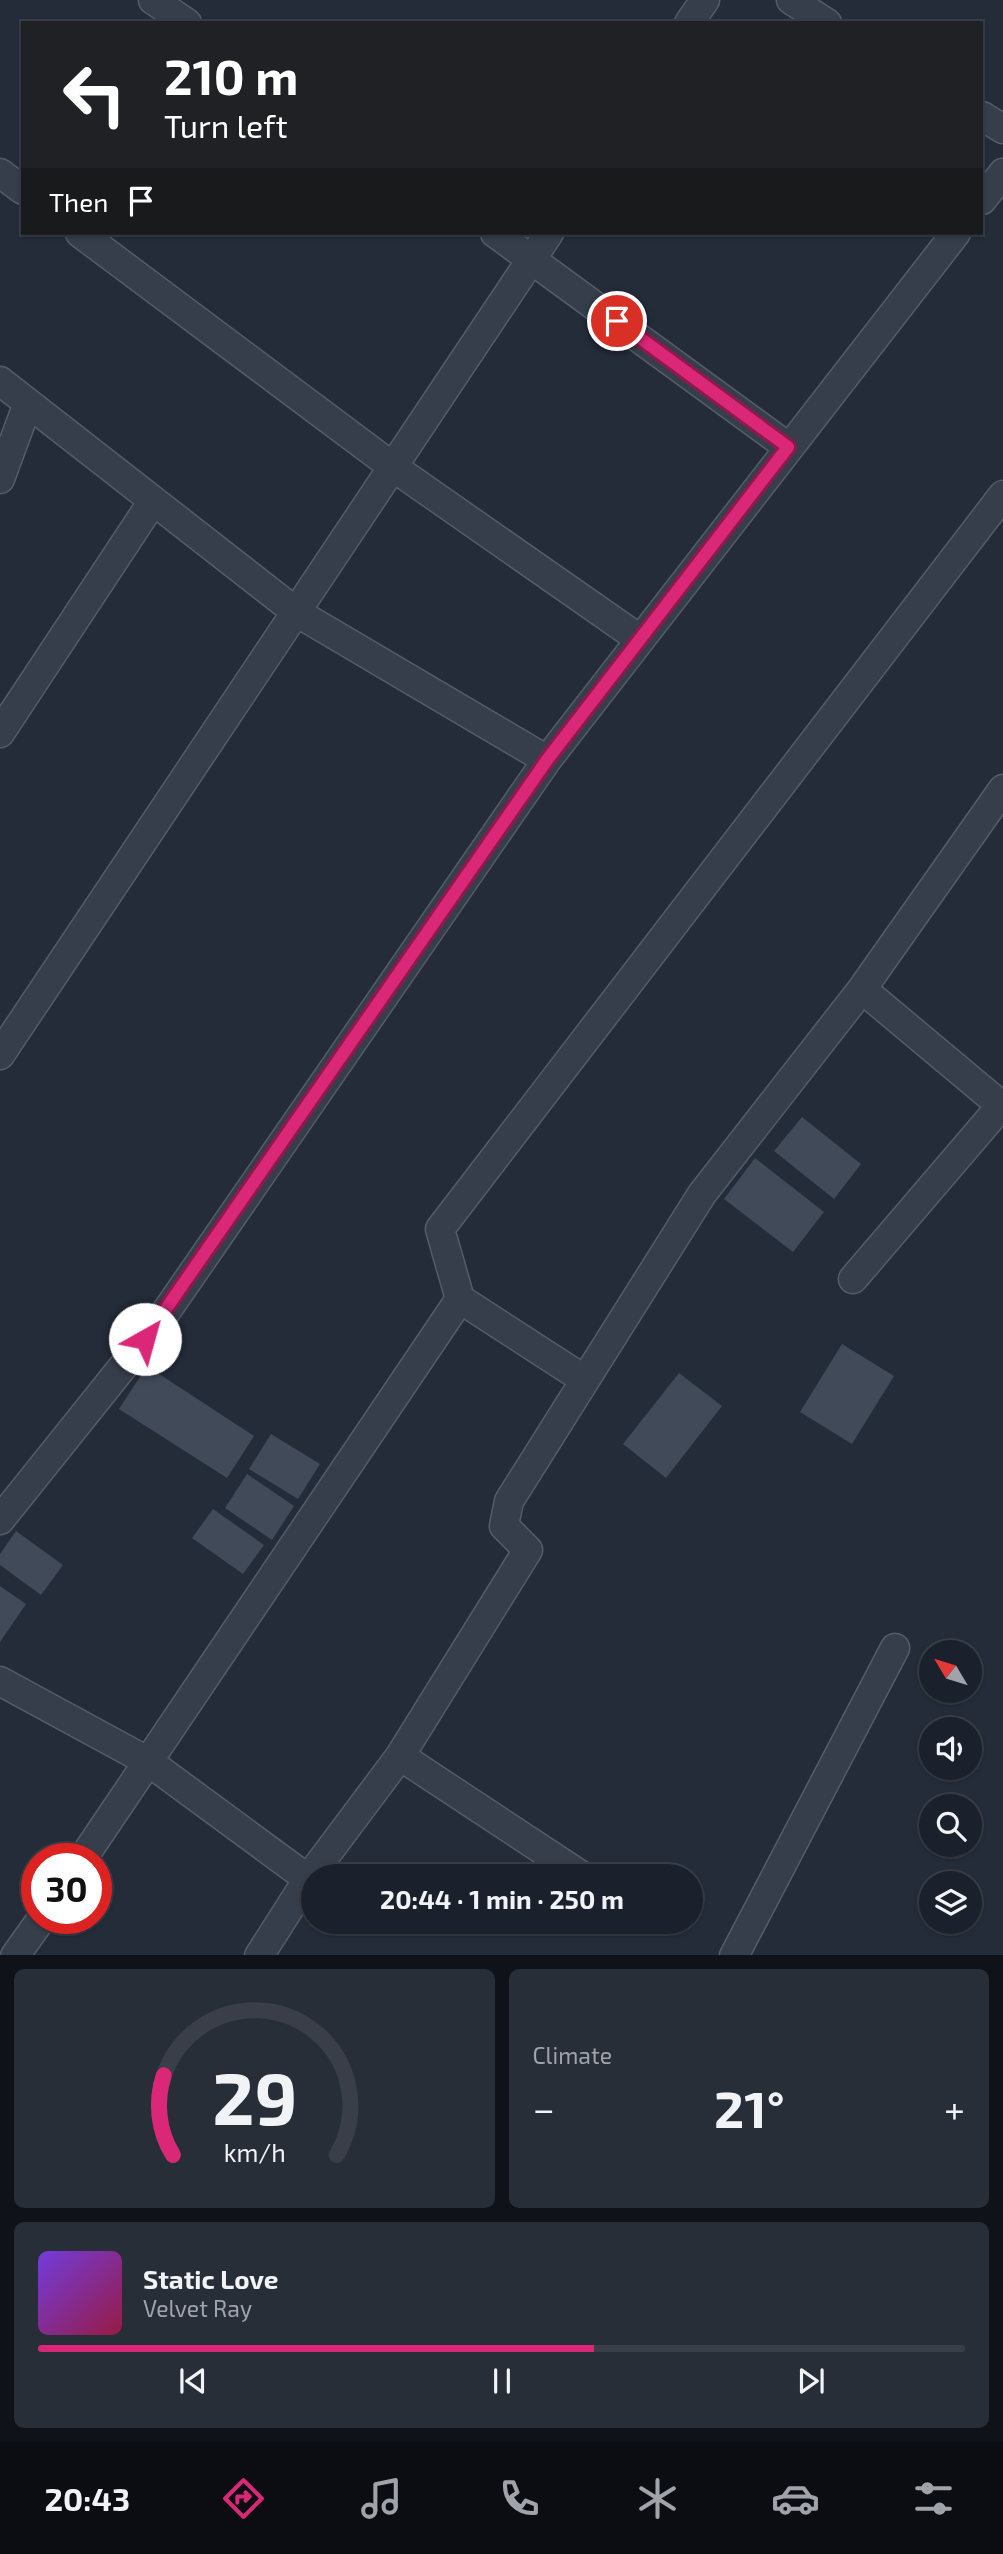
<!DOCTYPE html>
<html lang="en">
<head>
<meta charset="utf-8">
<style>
	:root { --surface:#1b212c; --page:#282e38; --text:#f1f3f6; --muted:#a0a3a9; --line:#393e48; --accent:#db2777 }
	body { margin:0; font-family:"Exo 2",sans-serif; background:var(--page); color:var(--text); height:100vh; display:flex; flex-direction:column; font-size:26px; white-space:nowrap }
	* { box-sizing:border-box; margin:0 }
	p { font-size:23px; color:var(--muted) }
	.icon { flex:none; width:38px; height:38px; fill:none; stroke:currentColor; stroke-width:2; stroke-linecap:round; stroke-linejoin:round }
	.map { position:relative; height:1955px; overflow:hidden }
	.drawer { display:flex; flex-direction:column; gap:14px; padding:14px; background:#0f1218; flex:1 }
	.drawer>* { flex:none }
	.banner { position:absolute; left:21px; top:21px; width:962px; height:214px; border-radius:0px; box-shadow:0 2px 5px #0004,0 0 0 2px var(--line); background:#202124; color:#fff; overflow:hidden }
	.needle { width:46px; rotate:308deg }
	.tools { position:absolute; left:919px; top:1640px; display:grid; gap:14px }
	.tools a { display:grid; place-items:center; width:63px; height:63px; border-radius:50%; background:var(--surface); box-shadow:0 2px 5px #0004,0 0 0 2px var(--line); font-size:35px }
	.speed { position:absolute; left:21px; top:1843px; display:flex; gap:14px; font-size:35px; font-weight:700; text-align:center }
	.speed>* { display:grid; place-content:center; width:91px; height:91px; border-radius:50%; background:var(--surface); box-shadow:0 2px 5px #0004,0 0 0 2px var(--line); line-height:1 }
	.speed .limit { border:10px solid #d22; background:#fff; color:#111 }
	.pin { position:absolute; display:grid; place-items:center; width:60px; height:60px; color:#fff; margin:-30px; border:4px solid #fff; border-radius:50%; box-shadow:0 2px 7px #0007 }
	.me { position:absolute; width:77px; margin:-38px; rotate:38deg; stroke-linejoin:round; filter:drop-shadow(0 0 5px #0008) }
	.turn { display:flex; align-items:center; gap:24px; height:147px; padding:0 28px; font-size:32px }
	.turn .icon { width:91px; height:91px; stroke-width:2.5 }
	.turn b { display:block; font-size:49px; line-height:60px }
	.then { display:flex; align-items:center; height:66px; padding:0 28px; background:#0003; gap:14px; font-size:26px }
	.big { font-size:52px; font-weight:700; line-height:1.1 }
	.drawer .tile { flex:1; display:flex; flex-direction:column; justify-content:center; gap:10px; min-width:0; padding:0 24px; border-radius:10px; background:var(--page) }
	.drawer .dial { align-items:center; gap:0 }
	.dial svg { height:182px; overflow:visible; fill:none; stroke:var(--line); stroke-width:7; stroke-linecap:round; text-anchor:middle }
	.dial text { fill:var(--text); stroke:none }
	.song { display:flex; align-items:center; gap:21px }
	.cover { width:84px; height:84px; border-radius:10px; background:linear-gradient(135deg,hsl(260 70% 55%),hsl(340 70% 35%)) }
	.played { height:7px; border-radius:4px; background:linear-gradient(90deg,var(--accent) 60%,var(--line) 60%) }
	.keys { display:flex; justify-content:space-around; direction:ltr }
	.heat { display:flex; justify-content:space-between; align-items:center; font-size:38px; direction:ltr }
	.drawer .tiles { flex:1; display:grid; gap:14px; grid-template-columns:1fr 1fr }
	.tile:last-child { grid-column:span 2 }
	.trip { position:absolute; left:301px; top:1864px; width:402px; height:70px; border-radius:35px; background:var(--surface); box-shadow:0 2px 5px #0004,0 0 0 2px var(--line); font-weight:700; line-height:70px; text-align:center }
	.menu { display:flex; height:112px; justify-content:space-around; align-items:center; background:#0b0d12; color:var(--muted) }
	.menu .icon { width:49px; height:49px }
	.menu .active { color:var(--accent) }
	.menu b { font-size:32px; color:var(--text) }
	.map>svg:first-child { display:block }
	.building { fill:#404a59 }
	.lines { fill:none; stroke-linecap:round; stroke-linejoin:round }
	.minor-casing { stroke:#555c68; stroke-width:31 }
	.minor { stroke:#373e4b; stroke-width:28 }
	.route-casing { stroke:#8e194d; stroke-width:18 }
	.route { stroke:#db2777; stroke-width:12 }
</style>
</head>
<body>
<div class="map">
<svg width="1003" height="1956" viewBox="0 0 1003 1956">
	<rect width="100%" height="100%" fill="#242c3a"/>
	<!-- building -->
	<path class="building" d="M802 1117 861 1164 834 1199 774 1151Z
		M755 1158 824 1212 793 1252 724 1199Z
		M842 1344 894 1376 852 1444 800 1412Z
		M147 1366 254 1436 227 1478 119 1409Z
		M679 1373 722 1406 666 1478 623 1444Z
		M271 1434 320 1464 298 1499 249 1469Z
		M247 1474 294 1506 272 1540 225 1508Z
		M213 1509 264 1545 243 1574 192 1538Z
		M16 1531 63 1565 41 1595 0 1565V1554Z
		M0 1586 26 1604 0 1642Z"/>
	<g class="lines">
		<defs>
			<path id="minor" d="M153 0 187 23
				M791 0 827 23
				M689 23 705 0
				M982 116 1003 129
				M0 173 23 190
				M982 200 1003 173
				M80 233 393 467 638 638
				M495 233 788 447
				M0 381 296 612 547 760
				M0 479 28 403
				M0 733 153 501
				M862 989 1003 789
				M0 1055 549 233
				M853 1279 1001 1106
				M460 1299 585 1380
				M0 1520 161 1319 547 760 956 233
				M0 1681 149 1762 308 1879
				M400 1756 582 1876
				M83 1858 460 1299 440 1229 1003 495
				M15 1956 42 1918
				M259 1956 308 1879 400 1756 528 1550 504 1526 509 1501 702 1194 862 989 1003 1107
				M734 1956 895 1648"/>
		</defs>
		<!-- minor casing -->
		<use href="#minor" class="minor-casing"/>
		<!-- minor -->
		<use href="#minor" class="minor"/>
	</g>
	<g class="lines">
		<defs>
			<path id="route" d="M145 1339 547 760 788 447 617 321"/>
		</defs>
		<!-- route casing -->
		<use href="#route" class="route-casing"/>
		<!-- route -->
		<use href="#route" class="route"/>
	</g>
</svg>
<div class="tools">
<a><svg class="needle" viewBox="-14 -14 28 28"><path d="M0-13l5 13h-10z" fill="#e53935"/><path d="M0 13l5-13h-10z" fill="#a0a3a9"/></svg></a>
<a><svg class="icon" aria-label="sound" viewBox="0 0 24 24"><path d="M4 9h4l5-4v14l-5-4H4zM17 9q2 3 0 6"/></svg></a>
<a><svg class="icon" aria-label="search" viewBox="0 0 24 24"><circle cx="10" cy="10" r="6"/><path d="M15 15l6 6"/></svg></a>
<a><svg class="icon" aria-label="layers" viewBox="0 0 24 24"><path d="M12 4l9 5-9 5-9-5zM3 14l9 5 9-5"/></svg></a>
</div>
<div class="speed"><div class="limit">30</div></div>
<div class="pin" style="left:617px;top:321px;background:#d93025"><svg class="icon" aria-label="arrive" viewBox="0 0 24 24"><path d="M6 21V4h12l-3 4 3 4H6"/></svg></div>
<svg class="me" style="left:145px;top:1339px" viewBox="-20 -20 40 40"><circle r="19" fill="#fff"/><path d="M0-13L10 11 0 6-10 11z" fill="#db2777"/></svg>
<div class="trip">20:44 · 1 min · 250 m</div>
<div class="banner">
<div class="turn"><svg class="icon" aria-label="left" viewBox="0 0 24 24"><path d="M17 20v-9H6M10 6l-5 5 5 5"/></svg><div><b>210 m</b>Turn left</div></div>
<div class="then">Then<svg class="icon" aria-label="arrive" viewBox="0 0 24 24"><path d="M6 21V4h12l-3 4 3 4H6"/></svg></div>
</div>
</div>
<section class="drawer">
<div class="tiles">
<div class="tile dial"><svg viewBox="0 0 100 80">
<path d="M14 69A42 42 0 1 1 86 69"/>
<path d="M14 69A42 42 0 0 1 10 34" stroke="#db2777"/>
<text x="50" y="56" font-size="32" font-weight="700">29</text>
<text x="50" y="72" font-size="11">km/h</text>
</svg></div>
<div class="tile"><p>Climate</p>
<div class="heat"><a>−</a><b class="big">21°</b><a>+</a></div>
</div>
<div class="tile">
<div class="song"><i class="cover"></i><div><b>Static Love</b><p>Velvet Ray</p></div></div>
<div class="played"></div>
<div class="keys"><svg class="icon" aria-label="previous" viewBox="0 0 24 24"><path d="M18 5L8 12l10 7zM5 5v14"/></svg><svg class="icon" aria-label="pause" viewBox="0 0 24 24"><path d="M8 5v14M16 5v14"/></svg><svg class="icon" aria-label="next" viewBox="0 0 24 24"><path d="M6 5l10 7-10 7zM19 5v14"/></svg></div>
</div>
</div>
</section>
<nav class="menu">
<b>20:43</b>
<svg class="icon active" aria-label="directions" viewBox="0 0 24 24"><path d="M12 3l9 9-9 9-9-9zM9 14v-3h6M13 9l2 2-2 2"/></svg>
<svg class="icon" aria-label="music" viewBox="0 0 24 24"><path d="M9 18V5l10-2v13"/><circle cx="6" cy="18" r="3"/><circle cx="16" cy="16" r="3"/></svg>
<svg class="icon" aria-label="phone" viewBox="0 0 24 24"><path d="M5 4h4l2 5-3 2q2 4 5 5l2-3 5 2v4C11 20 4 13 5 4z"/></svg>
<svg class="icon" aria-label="climate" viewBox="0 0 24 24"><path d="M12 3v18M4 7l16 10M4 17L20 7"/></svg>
<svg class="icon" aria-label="car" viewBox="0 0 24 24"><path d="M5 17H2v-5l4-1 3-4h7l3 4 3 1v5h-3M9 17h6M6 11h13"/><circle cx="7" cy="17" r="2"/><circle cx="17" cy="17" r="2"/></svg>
<svg class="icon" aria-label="filters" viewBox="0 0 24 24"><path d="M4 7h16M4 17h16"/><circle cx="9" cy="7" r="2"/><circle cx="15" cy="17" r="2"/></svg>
</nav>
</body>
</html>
